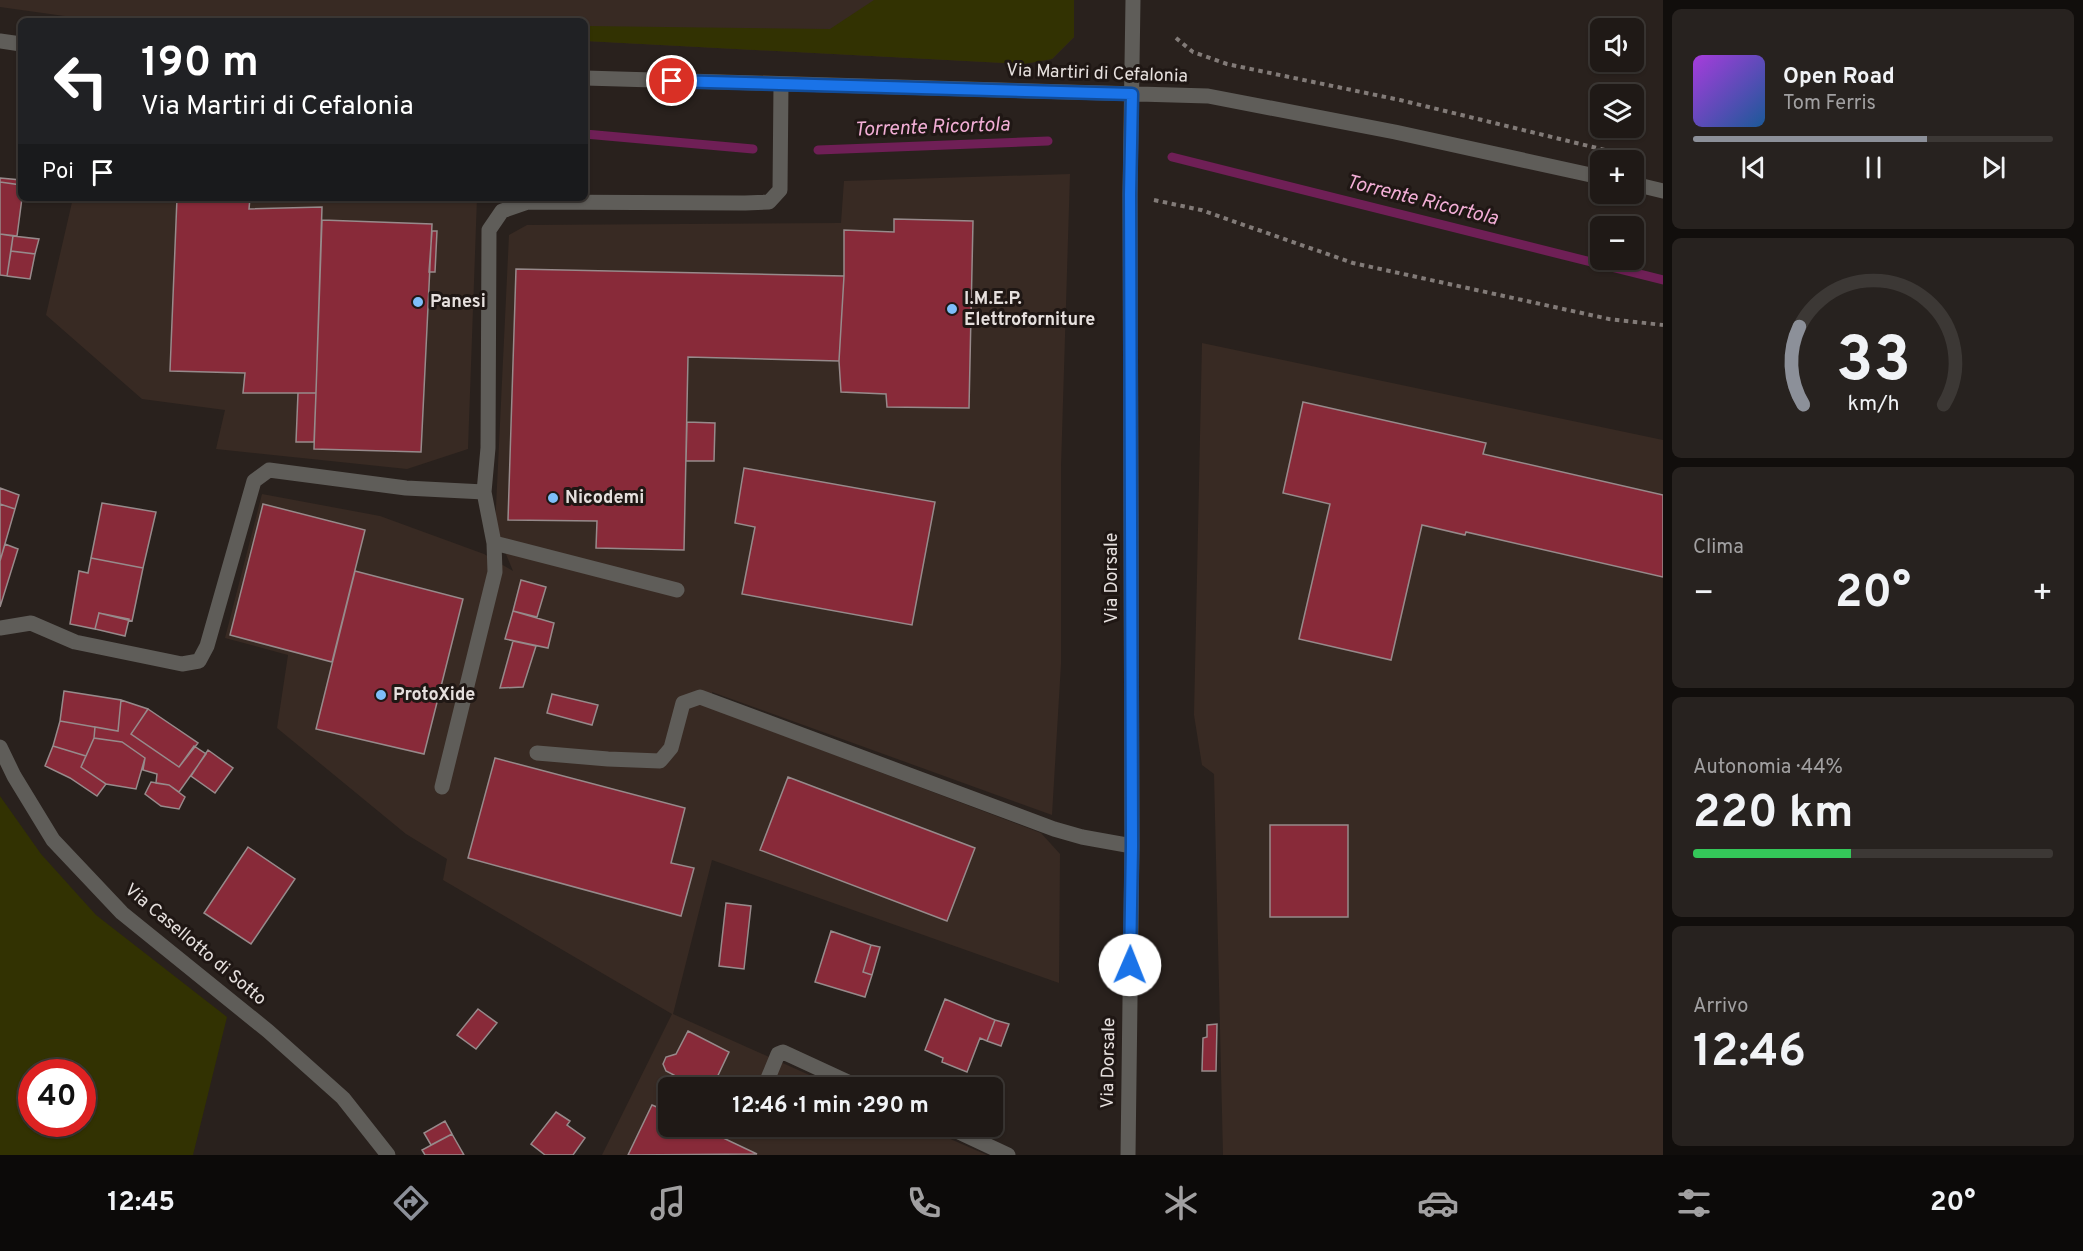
<!DOCTYPE html>
<html lang="it">
<head>
<meta charset="utf-8">
<style>
	:root { --surface:#1f1916; --page:#27221f; --text:#f1f3f6; --muted:#a1a0a1; --line:#3c3835; --accent:#8c9099 }
	body { margin:0; font-family:Overpass,sans-serif; background:var(--page); color:var(--text); height:100vh; display:flex; flex-direction:column; font-size:22px; white-space:nowrap }
	* { box-sizing:border-box; margin:0 }
	p { font-size:20px; color:var(--muted) }
	.icon { flex:none; width:33px; height:33px; fill:none; stroke:currentColor; stroke-width:2; stroke-linecap:round; stroke-linejoin:round }
	.map { position:relative; flex:1; overflow:hidden }
	.side { display:flex; flex-direction:column; gap:9px; padding:9px; background:#110e0c; width:420px }
	.side>* { flex:none }
	.guide { position:absolute; left:18px; top:18px; width:570px; height:183px; border-radius:9px; box-shadow:0 2px 4px #0004,0 0 0 2px var(--line); background:#202124; color:#fff; overflow:hidden }
	.buttons { position:absolute; left:1590px; top:18px; display:grid; gap:12px }
	.buttons a { display:grid; place-items:center; width:54px; height:54px; border-radius:9px; background:var(--surface); box-shadow:0 2px 4px #0004,0 0 0 2px var(--line); font-size:30px }
	.speed { position:absolute; left:18px; top:1059px; display:flex; gap:12px; font-size:30px; font-weight:700; text-align:center }
	.speed>* { display:grid; place-content:center; width:78px; height:78px; border-radius:50%; background:var(--surface); box-shadow:0 2px 4px #0004,0 0 0 2px var(--line); line-height:1 }
	.speed .limit { border:9px solid #d22; background:#fff; color:#111 }
	.pin { position:absolute; display:grid; place-items:center; width:51px; height:51px; color:#fff; margin:-26px; border:3px solid #fff; border-radius:50%; box-shadow:0 2px 6px #0007 }
	.me { position:absolute; width:66px; margin:-33px; rotate:1deg; stroke-linejoin:round; filter:drop-shadow(0 0 4px #0008) }
	.turn { display:flex; align-items:center; gap:21px; height:126px; padding:0 24px; font-size:27px }
	.turn .icon { width:78px; height:78px; stroke-width:2.5 }
	.turn b { display:block; font-size:42px; line-height:51px }
	.then { display:flex; align-items:center; height:57px; padding:0 24px; background:#0003; gap:12px; font-size:22px }
	.big { font-size:45px; font-weight:700; line-height:1.1 }
	.side .tile { flex:1; display:flex; flex-direction:column; justify-content:center; gap:9px; min-width:0; padding:0 21px; border-radius:9px; background:var(--page) }
	.side .dial { align-items:center; gap:0 }
	.dial svg { height:156px; overflow:visible; fill:none; stroke:var(--line); stroke-width:7; stroke-linecap:round; text-anchor:middle }
	.dial text { fill:var(--text); stroke:none }
	.song { display:flex; align-items:center; gap:18px }
	.cover { width:72px; height:72px; border-radius:9px; background:linear-gradient(135deg,hsl(280 70% 55%),hsl(210 70% 35%)) }
	.played { height:6px; border-radius:3px; background:linear-gradient(90deg,var(--accent) 65%,var(--line) 65%) }
	.keys { display:flex; justify-content:space-around; direction:ltr }
	.heat { display:flex; justify-content:space-between; align-items:center; font-size:33px; direction:ltr }
	.charge { height:9px; border-radius:4px; background:linear-gradient(90deg,#34c759 44%,var(--line) 0) }
	.trip { position:absolute; left:658px; top:1077px; width:345px; height:60px; border-radius:9px; background:var(--surface); box-shadow:0 2px 4px #0004,0 0 0 2px var(--line); font-weight:700; line-height:60px; text-align:center }
	.tab-bar { display:flex; height:96px; justify-content:space-around; align-items:center; background:#0c0a09; color:var(--muted) }
	.tab-bar .icon { width:42px; height:42px }
	.tab-bar .active { color:var(--accent) }
	.tab-bar b { font-size:27px; color:var(--text) }
	main { display:flex; flex:1; min-height:0 }
	.map>svg:first-child { display:block }
	.built { fill:#382a23 }
	.green { fill:#323202; fill-rule:evenodd }
	.lines { fill:none; stroke-linecap:round; stroke-linejoin:round }
	.stream { stroke:#6f1f56; stroke-width:9 }
	.building { fill:#882a39; stroke:#978a8b; stroke-width:1.5 }
	.path { stroke:#827b78; stroke-width:4; stroke-dasharray:4.5 4.5; stroke-linecap:butt }
	.minor { stroke:#5f5d59; stroke-width:15 }
	.route-casing { stroke:#114b97; stroke-width:15 }
	.route { stroke:#1a73e8; stroke-width:10 }
	.poi-dot { fill:#7ebef9; stroke:#1f1714; stroke-width:2 }
	.labels { text-anchor:middle; dominant-baseline:central; stroke-width:6; stroke-linejoin:round; paint-order:stroke }
	.street-label { font-size:18px; fill:#e6e0de; stroke:#1f1714 }
	.poi-label { font-size:18px; font-weight:bold; fill:#e6e0de; stroke:#1f1714; text-anchor:start }
	.water-label { font-size:20px; font-style:italic; fill:#f2aed6; stroke:#1f1714 }
</style>
</head>
<body>
<main>
<div class="map">
<svg width="1663" height="1155" viewBox="0 0 1663 1155">
	<rect width="100%" height="100%" fill="#29211d"/>
	<!-- built -->
	<path class="built" d="M0 0H1074V37L1052 59 1024 64 585 41V21H100L0 7Z
		M1070 174 1061 467V664L1052 815 712 692 713 709 1041 833 1060 854 1059 983 712 860 673 1014 836 1087 669 1088V1126L923 1127 987 1155H602L672 1014 443 880 447 859 406 834 277 728 288 655 225 638 262 494 380 516 484 554 513 571 495 528 509 235 527 225 841 223 844 181Z
		M73 198H477L468 449 407 469 216 449 225 410 142 399 46 315Z
		M1202 343 1663 440V1155H1223L1214 774 1202 765 1194 715Z"/>
	<!-- green -->
	<path class="green" d="M874 0H1074V37L1052 59 1024 64 585 41V26L830 29Z
		M0 796 41 854 96 915 227 1017 193 1155H0ZM32 1072H82V1124H32Z"/>
	<g class="lines">
		<!-- stream -->
		<path class="stream" d="M585 134 753 149
			M818 150 1048 141
			M1172 157 1663 280"/>
	</g>
	<!-- building -->
	<path class="building" d="M0 178 21 180V185L0 182Z
		M0 182 21 185 22 198 17 236 0 234Z
		M177 198H250L249 209 322 207 316 393H243L245 373 170 371Z
		M894 219 973 221 969 408 887 407 886 394 841 392 839 361 844 276V230L894 232Z
		M322 220 432 224 421 452 314 449Z
		M432 231H437L435 272H429Z
		M0 234 13 236 7 276 0 275Z
		M13 236 39 239 35 254 11 251Z
		M11 251 35 254 30 279 7 276Z
		M516 269 844 276 839 361 688 357 684 550 596 548 597 521 508 520Z
		M298 393H316L314 442H296Z
		M1303 402 1486 443 1483 454 1663 495V577L1466 532 1465 535 1422 525 1391 660 1299 639 1330 504 1283 493Z
		M687 422 715 423 714 461H686Z
		M744 468 935 502 912 625 742 594 755 527 735 523Z
		M0 488 19 495 15 509 0 504Z
		M102 503 156 512 143 568 91 558Z
		M0 504 15 509 0 561Z
		M263 504 365 530 332 662 230 635Z
		M5 544 18 549 0 607V561Z
		M91 558 143 568 132 621 99 613 95 629 70 624 79 571 88 573Z
		M355 571 463 599 424 754 316 729Z
		M521 580 546 587 537 617 513 611Z
		M513 611 554 623 548 648 505 639Z
		M99 613 129 619 125 636 95 629Z
		M513 641 536 646 523 687 500 688Z
		M64 691 121 700 118 731 60 721Z
		M552 694 598 705 592 725 547 713Z
		M121 700 148 709 131 734 179 767 194 746 206 754 179 792 169 785 156 783 157 774 143 770 145 758 122 742 94 738 95 727 118 731Z
		M148 709 198 743 179 767 131 734Z
		M60 721 95 727 94 738 86 756 53 746Z
		M94 738 122 742 145 758 136 789 106 784 81 767Z
		M53 746 86 756 81 767 106 784 97 796 70 778 45 766Z
		M208 750 233 768 215 793 191 776Z
		M495 758 685 808 671 863 694 868 681 916 468 858Z
		M788 777 975 848 947 921 760 850Z
		M151 782 169 785 185 797 179 809 161 806 145 794Z
		M1270 825H1348V917H1270Z
		M248 847 295 879 251 944 204 913Z
		M726 903 751 906 744 969 719 966Z
		M831 931 871 945 863 972 872 975 865 997 815 982Z
		M871 945 880 947 872 975 863 972Z
		M945 999 995 1020 987 1041 980 1038 967 1072 942 1062 943 1058 925 1050Z
		M478 1009 497 1023 476 1049 457 1035Z
		M995 1020 1009 1024 1001 1046 987 1041Z
		M1217 1024 1216 1071H1202L1203 1038 1207 1037V1025Z
		M688 1031 729 1052 712 1088H669V1112L660 1107 674 1075 666 1071 663 1064 666 1057 676 1054Z
		M652 1105 669 1112V1126H698L757 1154 628 1155Z
		M556 1112 570 1121 567 1125 585 1138 573 1155H545L531 1144Z
		M445 1121 452 1134 431 1145 424 1133Z
		M452 1134 464 1155H425L422 1150Z"/>
	<g class="lines">
		<!-- path -->
		<path class="path" d="M1176 38 1193 52 1227 64 1400 100 1642 159
			M1154 200 1201 210 1353 263 1609 319 1663 325"/>
		<!-- minor -->
		<path class="minor" d="M0 41 21 44
			M585 78 1208 96 1395 132 1600 177
			M1634 184 1663 191
			M494 543 677 590
			M0 628 31 623 75 642 182 664 199 661 207 646 254 481 269 470 406 488 484 492
			M0 747 14 776 53 840 122 913 268 1031 343 1098 388 1155
			M537 753 608 759 660 761 671 748 683 703 700 697 1054 829 1082 837 1132 846
			M442 787 495 572 494 543 484 492 488 448 489 230 502 211 528 202 745 203 769 202 780 190 781 84
			M764 1088 778 1054 783 1052 861 1088
			M946 1126 1008 1155
			M1128 1155 1132 846 1130 194 1133 0"/>
	</g>
	<g class="lines">
		<defs>
			<path id="route" d="M672 81 1132 94 1130 194 1132 846 1130 965"/>
		</defs>
		<!-- route casing -->
		<use href="#route" class="route-casing"/>
		<!-- route -->
		<use href="#route" class="route"/>
	</g>
	<!-- markers -->
	<g class="poi-dot">
		<circle cx="418" cy="302" r="6"/>
		<circle cx="952" cy="309" r="6"/>
		<circle cx="553" cy="498" r="6"/>
		<circle cx="381" cy="695" r="6"/>
	</g>
	<g class="labels">
		<!-- street labels -->
		<g class="street-label">
			<text transform="translate(1097 74) rotate(2)">Via Martiri di Cefalonia</text>
			<text transform="translate(1112 578) rotate(-90)">Via Dorsale</text>
			<text transform="translate(195 945) rotate(40)">Via Casellotto di Sotto</text>
			<text transform="translate(1109 1063) rotate(-89)">Via Dorsale</text>
		</g>
		<!-- poi labels -->
		<g class="poi-label">
			<text x="964" y="299">I.M.E.P.<tspan x="964" dy="21">Elettroforniture</tspan></text>
			<text x="430" y="302">Panesi</text>
			<text x="565" y="498">Nicodemi</text>
			<text x="393" y="695">ProtoXide</text>
		</g>
		<!-- water labels -->
		<g class="water-label">
			<text transform="translate(932 128) rotate(-2)">Torrente Ricortola</text>
			<text transform="translate(1422 201) rotate(14)">Torrente Ricortola</text>
		</g>
	</g>
</svg>
<div class="buttons">
<a><svg class="icon" aria-label="sound" viewBox="0 0 24 24"><path d="M4 9h4l5-4v14l-5-4H4zM17 9q2 3 0 6"/></svg></a>
<a><svg class="icon" aria-label="layers" viewBox="0 0 24 24"><path d="M12 4l9 5-9 5-9-5zM3 14l9 5 9-5"/></svg></a>
<a>+</a>
<a>−</a>
</div>
<div class="speed"><div class="limit">40</div></div>
<div class="pin" style="left:672px;top:81px;background:#d93025"><svg class="icon" aria-label="arrive" viewBox="0 0 24 24"><path d="M6 21V4h12l-3 4 3 4H6"/></svg></div>
<svg class="me" style="left:1130px;top:965px" viewBox="-20 -20 40 40"><circle r="19" fill="#fff"/><path d="M0-13L10 11 0 6-10 11z" fill="#1a73e8"/></svg>
<div class="trip">12:46 · 1 min · 290 m</div>
<div class="guide">
<div class="turn"><svg class="icon" aria-label="left" viewBox="0 0 24 24"><path d="M17 20v-9H6M10 6l-5 5 5 5"/></svg><div><b>190 m</b>Via Martiri di Cefalonia</div></div>
<div class="then">Poi<svg class="icon" aria-label="arrive" viewBox="0 0 24 24"><path d="M6 21V4h12l-3 4 3 4H6"/></svg></div>
</div>
</div>
<section class="side">
<div class="tile">
<div class="song"><i class="cover"></i><div><b>Open Road</b><p>Tom Ferris</p></div></div>
<div class="played"></div>
<div class="keys"><svg class="icon" aria-label="previous" viewBox="0 0 24 24"><path d="M18 5L8 12l10 7zM5 5v14"/></svg><svg class="icon" aria-label="pause" viewBox="0 0 24 24"><path d="M8 5v14M16 5v14"/></svg><svg class="icon" aria-label="next" viewBox="0 0 24 24"><path d="M6 5l10 7-10 7zM19 5v14"/></svg></div>
</div>
<div class="tile dial"><svg viewBox="0 0 100 80">
<path d="M14 69A42 42 0 1 1 86 69"/>
<path d="M14 69A42 42 0 0 1 12 29" stroke="#8c9099"/>
<text x="50" y="56" font-size="32" font-weight="700">33</text>
<text x="50" y="72" font-size="11">km/h</text>
</svg></div>
<div class="tile"><p>Clima</p>
<div class="heat"><a>−</a><b class="big">20°</b><a>+</a></div>
</div>
<div class="tile"><p>Autonomia · 44%</p><b class="big">220 km</b><div class="charge"></div></div>
<div class="tile"><p>Arrivo</p><b class="big">12:46</b></div>
</section>
</main>
<nav class="tab-bar">
<b>12:45</b>
<svg class="icon active" aria-label="directions" viewBox="0 0 24 24"><path d="M12 3l9 9-9 9-9-9zM9 14v-3h6M13 9l2 2-2 2"/></svg>
<svg class="icon" aria-label="music" viewBox="0 0 24 24"><path d="M9 18V5l10-2v13"/><circle cx="6" cy="18" r="3"/><circle cx="16" cy="16" r="3"/></svg>
<svg class="icon" aria-label="phone" viewBox="0 0 24 24"><path d="M5 4h4l2 5-3 2q2 4 5 5l2-3 5 2v4C11 20 4 13 5 4z"/></svg>
<svg class="icon" aria-label="climate" viewBox="0 0 24 24"><path d="M12 3v18M4 7l16 10M4 17L20 7"/></svg>
<svg class="icon" aria-label="car" viewBox="0 0 24 24"><path d="M5 17H2v-5l4-1 3-4h7l3 4 3 1v5h-3M9 17h6M6 11h13"/><circle cx="7" cy="17" r="2"/><circle cx="17" cy="17" r="2"/></svg>
<svg class="icon" aria-label="filters" viewBox="0 0 24 24"><path d="M4 7h16M4 17h16"/><circle cx="9" cy="7" r="2"/><circle cx="15" cy="17" r="2"/></svg>
<b>20°</b>
</nav>
</body>
</html>
